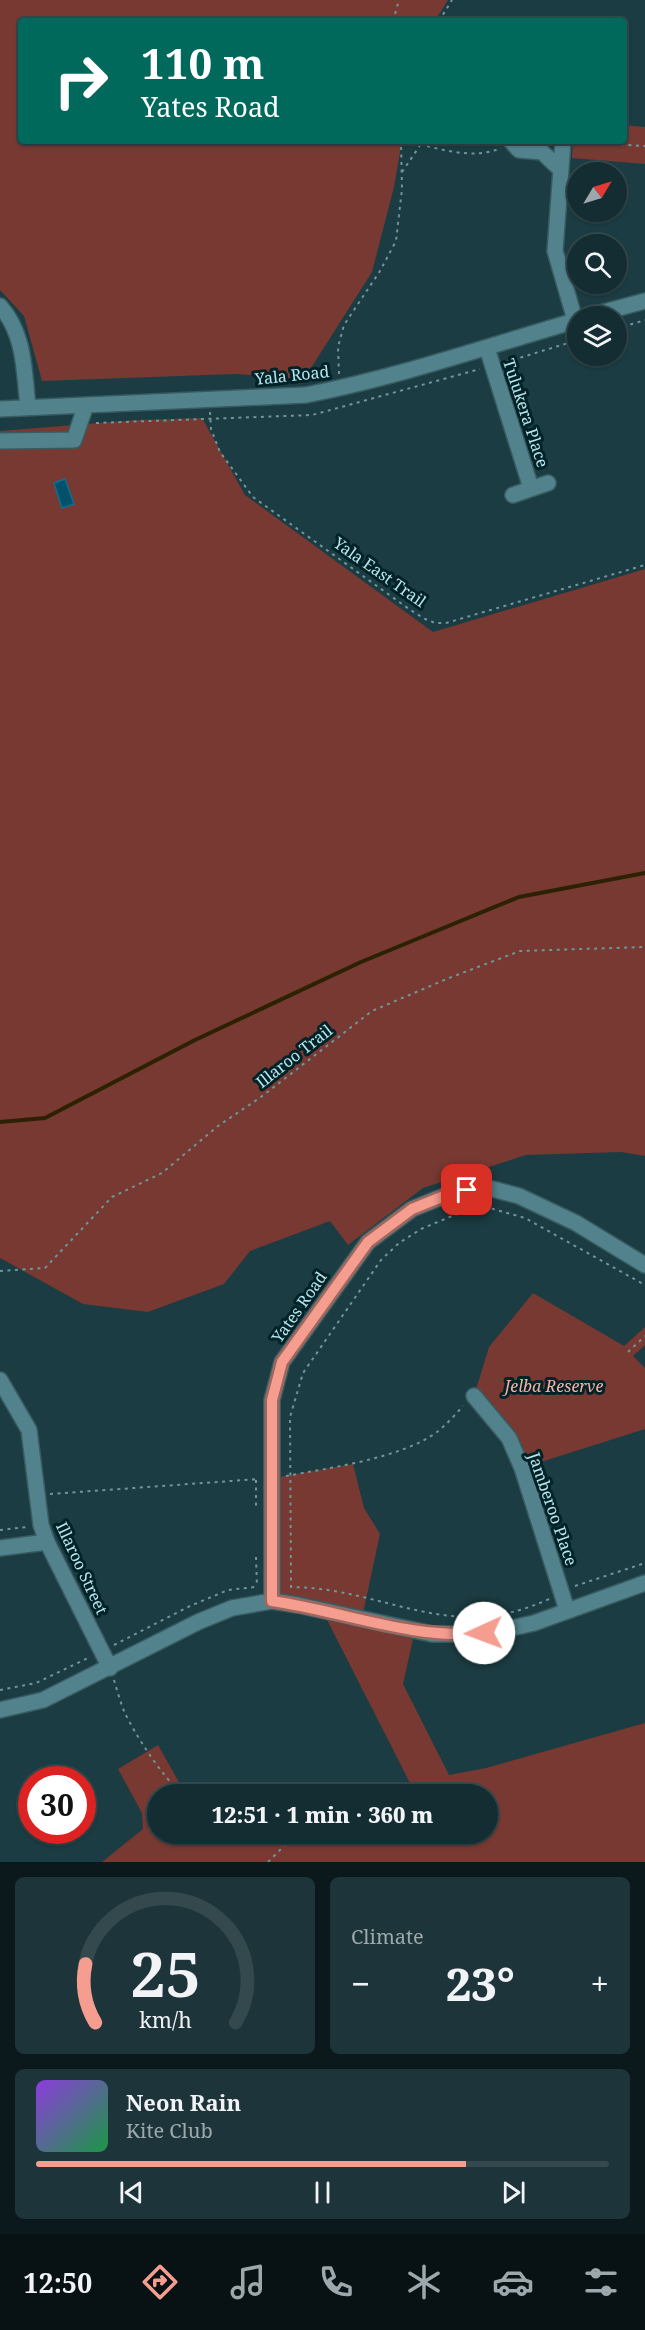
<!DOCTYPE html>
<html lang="en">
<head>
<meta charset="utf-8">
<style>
	:root { --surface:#142d32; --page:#1d353a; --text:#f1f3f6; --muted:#9da8ac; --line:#33494d; --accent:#f59d8f }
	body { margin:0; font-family:"Noto Serif",serif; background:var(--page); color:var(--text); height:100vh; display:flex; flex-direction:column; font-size:22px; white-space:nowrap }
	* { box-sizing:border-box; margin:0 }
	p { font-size:20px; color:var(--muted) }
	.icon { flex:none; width:33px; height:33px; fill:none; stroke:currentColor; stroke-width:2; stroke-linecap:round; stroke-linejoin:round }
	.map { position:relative; height:1862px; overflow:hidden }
	.side { display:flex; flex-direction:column; gap:15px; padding:15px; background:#0b191c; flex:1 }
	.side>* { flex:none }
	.top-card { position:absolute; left:18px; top:18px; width:609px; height:126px; border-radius:6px; box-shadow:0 2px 4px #0004,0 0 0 2px var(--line); background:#00695c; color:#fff; overflow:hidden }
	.needle { width:39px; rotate:52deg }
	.fabs { position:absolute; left:567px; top:162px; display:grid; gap:12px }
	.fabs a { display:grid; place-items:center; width:60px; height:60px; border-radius:50%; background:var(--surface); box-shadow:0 2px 4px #0004,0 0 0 2px var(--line); font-size:30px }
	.speed { position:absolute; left:18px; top:1766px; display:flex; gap:12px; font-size:30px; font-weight:700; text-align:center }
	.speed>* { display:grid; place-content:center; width:78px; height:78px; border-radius:50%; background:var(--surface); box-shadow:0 2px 4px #0004,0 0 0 2px var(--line); line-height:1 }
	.speed .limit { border:9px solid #d22; background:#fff; color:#111 }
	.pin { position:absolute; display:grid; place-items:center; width:51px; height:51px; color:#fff; margin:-26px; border-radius:12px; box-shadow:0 3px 9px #0006 }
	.me { position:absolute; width:66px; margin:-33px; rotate:268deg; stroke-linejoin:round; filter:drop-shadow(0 0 4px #0008) }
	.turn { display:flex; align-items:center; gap:21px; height:126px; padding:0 24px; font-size:27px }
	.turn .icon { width:78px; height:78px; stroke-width:2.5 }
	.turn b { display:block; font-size:42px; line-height:51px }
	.big { font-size:45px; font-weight:800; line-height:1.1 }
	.side .widget { flex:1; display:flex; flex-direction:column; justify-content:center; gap:9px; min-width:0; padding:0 21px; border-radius:9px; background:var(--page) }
	.side .dial { align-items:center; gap:0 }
	.dial svg { height:156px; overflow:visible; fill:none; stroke:var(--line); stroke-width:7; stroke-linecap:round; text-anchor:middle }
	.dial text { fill:var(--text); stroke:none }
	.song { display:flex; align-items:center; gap:18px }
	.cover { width:72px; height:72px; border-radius:9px; background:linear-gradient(135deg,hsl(270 70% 55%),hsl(140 70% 35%)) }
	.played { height:6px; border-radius:3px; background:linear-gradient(90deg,var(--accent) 75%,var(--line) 75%) }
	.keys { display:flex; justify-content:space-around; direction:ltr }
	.heat { display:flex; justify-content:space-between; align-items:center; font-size:33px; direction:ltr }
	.side .tiles { flex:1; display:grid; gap:15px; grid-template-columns:1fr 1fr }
	.widget:last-child { grid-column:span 2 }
	.trip { position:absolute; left:147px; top:1784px; width:351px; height:60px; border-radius:30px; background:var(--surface); box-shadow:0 2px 4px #0004,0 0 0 2px var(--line); font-weight:800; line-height:60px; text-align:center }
	.dock { display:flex; height:96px; justify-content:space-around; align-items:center; background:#081214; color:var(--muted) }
	.dock .icon { width:42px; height:42px }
	.dock .active { color:var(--accent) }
	.dock b { font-size:27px; color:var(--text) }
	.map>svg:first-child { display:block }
	.green { fill:#773931 }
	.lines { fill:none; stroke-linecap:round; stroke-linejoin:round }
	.stream { stroke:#2c2203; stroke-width:4 }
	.building { fill:#02506a; stroke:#0a7094; stroke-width:1.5 }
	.minor-casing { stroke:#375b61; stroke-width:18 }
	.path { stroke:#6d969d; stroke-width:2; stroke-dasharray:3 4.5; stroke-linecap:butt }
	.minor { stroke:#52838c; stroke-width:15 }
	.route-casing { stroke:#9f665d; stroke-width:15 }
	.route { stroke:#f59d8f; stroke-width:10 }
	.labels { text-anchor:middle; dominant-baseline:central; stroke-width:6; stroke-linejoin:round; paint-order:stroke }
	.street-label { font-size:16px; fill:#b7e6ee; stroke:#012328 }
	.park-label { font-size:16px; font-style:italic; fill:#fbb0a3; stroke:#012328 }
</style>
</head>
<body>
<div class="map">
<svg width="645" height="1862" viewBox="0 0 645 1862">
	<rect width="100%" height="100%" fill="#1b3c42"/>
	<!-- green -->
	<path class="green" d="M0 0H448L435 21H21V141H402L394 187 372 272 304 379 236 374 42 381 24 316 0 290Z
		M624 125 645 127V164L572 158 573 141H624Z
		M202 418 245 495 433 632 645 569V1156L621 1152 526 1155 423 1188 348 1245 330 1221 250 1251 224 1284 148 1312 83 1304 0 1258V431L137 420Z
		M533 1293 624 1346 645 1327V1345L633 1356 645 1368V1429L522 1468 474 1396 489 1347Z
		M353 1464 364 1508 380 1534 362 1618 415 1630 403 1684 449 1775 486 1768 645 1723V1862H102L143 1829 142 1813 118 1769 158 1745 180 1784 273 1794H158V1833H488V1794H355L410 1783 322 1610 272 1601 273 1478Z"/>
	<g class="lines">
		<!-- stream -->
		<path class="stream" d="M0 1122 45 1118 195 1040 361 962 519 897 645 873"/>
	</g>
	<!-- building -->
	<path class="building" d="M65 479 74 504 62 508 54 483Z"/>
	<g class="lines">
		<defs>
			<path id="minor" d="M511 141 519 150 542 152 560 169
				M563 141 555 251 575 320
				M0 306C25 334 24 371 28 407
				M589 316 645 301
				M487 348 531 488
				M0 409 306 395C399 377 488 346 578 320
				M0 441 74 440 86 405
				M513 495 548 483
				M0 1380 29 1430 41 1525 47 1542 110 1668
				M474 1396 509 1438 522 1468 567 1610
				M0 1548 47 1542
				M272 1601V1400L282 1362 368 1242 412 1209 449 1194 485 1187 519 1196 576 1223 645 1265
				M0 1710 43 1700 198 1622 232 1608 272 1601 298 1605 432 1634H469L499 1631 534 1623 645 1583"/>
		</defs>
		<!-- minor casing -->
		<use href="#minor" class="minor-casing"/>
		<!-- path -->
		<path class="path" d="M393 21 399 0
			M439 21 452 0
			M576 142 645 146
			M420 144C445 151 476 159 501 148
			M402 172 419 147 421 141
			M616 329 645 320
			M506 362 578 340
			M339 374 338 347 344 325 380 271 396 241 402 189 401 141
			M210 412 211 429 220 452 253 497 409 609 425 619 435 623H446L645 565
			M96 423 312 415 480 369
			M0 1271 45 1268 112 1197 162 1173 218 1126 261 1097 372 1011 449 978 520 951 645 947
			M628 1352 645 1336
			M286 1476C329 1468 402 1458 437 1432 446 1425 455 1415 463 1406
			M256 1480V1510
			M50 1494 259 1479
			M0 1530 27 1527
			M256 1557 257 1587
			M575 1586 645 1563
			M549 1599C450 1645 386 1588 291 1587L290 1417 303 1373 381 1260 399 1243 421 1229 457 1214 486 1207 525 1218 645 1285
			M114 1645 190 1606 228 1590 255 1587
			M114 1680C117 1690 120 1701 124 1711 134 1733 164 1780 183 1794
			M0 1690 36 1683 88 1658
			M268 1862 289 1841 293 1833"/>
		<!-- minor -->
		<use href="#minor" class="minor"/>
	</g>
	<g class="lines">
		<defs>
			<path id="route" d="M467 1190 449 1194 412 1209 368 1242 282 1362 272 1400V1601C342 1611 412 1640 484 1633"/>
		</defs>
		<!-- route casing -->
		<use href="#route" class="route-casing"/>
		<!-- route -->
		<use href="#route" class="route"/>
	</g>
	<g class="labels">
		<!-- street labels -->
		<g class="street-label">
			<text transform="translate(292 375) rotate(-6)">Yala Road</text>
			<text transform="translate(526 413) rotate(72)">Tulukera Place</text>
			<text transform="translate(380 572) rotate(35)">Yala East Trail</text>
			<text transform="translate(294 1056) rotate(-38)">Illaroo Trail</text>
			<text transform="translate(299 1307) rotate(-55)">Yates Road</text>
			<text transform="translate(553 1509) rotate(71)">Jamberoo Place</text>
			<text transform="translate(82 1568) rotate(65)">Illaroo Street</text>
		</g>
		<!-- park labels -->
		<g class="park-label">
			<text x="554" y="1386">Jelba Reserve</text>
		</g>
	</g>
</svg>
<div class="fabs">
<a><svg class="needle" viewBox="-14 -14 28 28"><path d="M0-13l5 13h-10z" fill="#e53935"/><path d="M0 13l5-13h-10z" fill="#9da8ac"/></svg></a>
<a><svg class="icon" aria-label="search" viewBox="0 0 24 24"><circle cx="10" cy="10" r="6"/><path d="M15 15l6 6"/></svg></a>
<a><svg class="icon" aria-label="layers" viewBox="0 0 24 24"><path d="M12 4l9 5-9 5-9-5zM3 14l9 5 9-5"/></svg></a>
</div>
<div class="speed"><div class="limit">30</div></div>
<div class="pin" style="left:467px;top:1190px;background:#d93025"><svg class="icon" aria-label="arrive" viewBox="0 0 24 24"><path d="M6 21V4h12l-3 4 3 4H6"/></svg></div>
<svg class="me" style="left:484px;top:1633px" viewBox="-20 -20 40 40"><circle r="19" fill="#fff"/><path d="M0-13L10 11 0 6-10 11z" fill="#f59d8f"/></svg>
<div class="trip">12:51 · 1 min · 360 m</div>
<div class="top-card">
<div class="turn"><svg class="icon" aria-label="right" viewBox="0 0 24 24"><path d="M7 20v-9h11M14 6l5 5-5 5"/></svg><div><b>110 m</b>Yates Road</div></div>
</div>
</div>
<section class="side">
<div class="tiles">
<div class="widget dial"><svg viewBox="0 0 100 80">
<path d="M14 69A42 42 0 1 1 86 69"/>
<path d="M14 69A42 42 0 0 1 9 39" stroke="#f59d8f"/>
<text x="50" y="56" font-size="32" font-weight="700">25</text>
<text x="50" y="72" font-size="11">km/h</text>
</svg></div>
<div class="widget"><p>Climate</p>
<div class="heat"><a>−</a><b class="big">23°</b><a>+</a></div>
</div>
<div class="widget">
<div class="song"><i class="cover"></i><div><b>Neon Rain</b><p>Kite Club</p></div></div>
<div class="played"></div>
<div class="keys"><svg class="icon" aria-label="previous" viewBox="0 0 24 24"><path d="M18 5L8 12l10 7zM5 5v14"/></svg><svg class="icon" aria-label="pause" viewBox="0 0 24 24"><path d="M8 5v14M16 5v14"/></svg><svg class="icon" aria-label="next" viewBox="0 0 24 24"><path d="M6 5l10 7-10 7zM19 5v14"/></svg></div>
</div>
</div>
</section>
<nav class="dock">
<b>12:50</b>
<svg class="icon active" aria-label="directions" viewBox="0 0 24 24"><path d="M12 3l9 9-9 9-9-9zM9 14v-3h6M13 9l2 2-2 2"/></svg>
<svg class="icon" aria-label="music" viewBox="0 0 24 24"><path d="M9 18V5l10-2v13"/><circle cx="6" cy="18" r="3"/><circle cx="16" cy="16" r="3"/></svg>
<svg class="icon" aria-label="phone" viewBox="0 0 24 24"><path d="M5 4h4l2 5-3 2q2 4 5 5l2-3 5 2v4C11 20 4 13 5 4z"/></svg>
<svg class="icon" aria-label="climate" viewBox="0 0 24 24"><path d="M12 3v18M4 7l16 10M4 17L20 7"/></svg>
<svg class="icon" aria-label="car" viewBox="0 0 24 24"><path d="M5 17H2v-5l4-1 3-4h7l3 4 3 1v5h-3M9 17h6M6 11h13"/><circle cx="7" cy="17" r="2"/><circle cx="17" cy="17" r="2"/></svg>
<svg class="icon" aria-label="filters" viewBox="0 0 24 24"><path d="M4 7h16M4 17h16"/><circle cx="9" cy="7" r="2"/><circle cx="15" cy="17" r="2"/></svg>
</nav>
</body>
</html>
